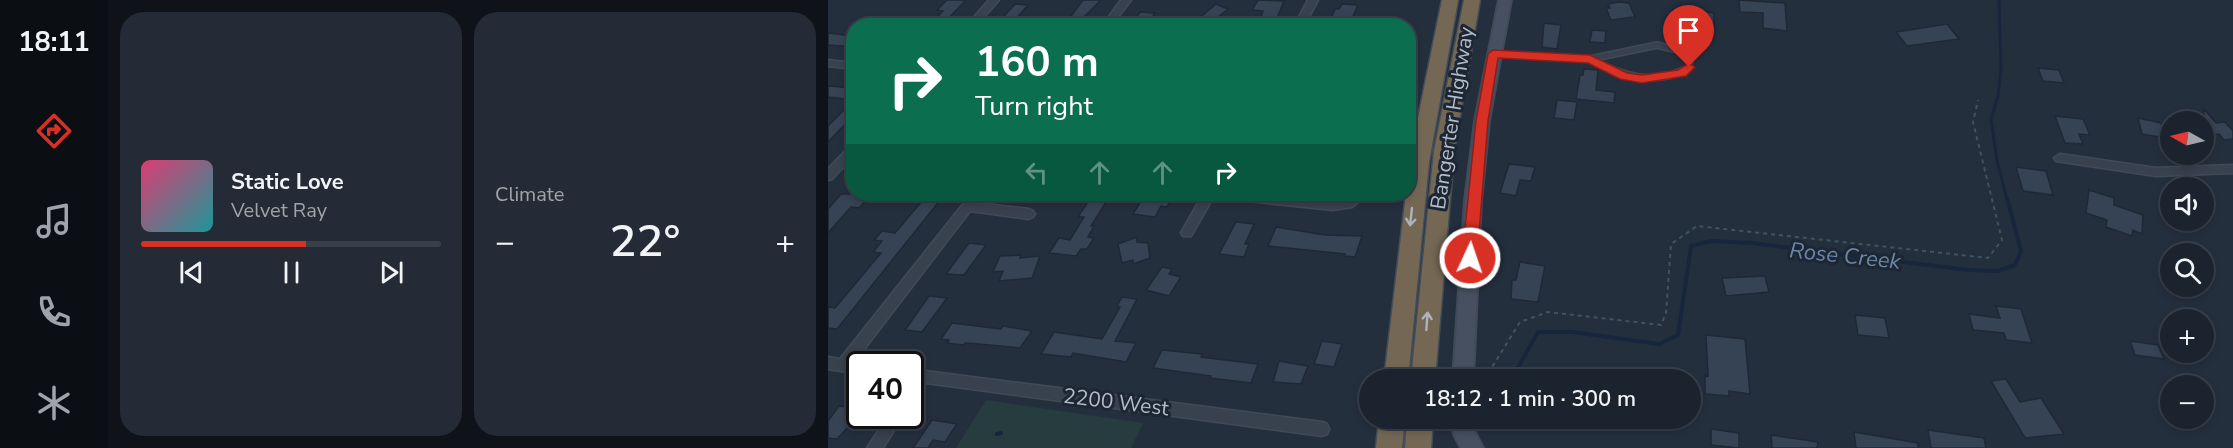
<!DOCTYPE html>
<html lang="en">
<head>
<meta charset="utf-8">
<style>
	:root { --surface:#1b232e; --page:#242b36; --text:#f1f3f6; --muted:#a0a4aa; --line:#39404a; --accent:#d93025 }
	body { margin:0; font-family:"Nunito Sans",sans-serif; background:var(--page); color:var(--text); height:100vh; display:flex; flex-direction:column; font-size:22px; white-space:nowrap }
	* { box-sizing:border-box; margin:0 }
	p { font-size:20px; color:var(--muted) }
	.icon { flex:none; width:33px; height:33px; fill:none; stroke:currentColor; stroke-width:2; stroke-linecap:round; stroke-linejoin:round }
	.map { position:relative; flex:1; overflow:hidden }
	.sheet { display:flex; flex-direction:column; gap:12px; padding:12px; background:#0f1319; width:720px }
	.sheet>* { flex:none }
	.hud { position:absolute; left:18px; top:18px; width:570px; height:183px; border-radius:24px; box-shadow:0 3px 9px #0003,0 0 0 2px var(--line); background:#0b6e4f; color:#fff; overflow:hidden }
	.needle { width:39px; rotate:278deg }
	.controls { position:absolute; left:1332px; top:111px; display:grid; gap:12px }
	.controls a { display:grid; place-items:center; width:54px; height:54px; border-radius:50%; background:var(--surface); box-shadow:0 3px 9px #0003,0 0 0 2px var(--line); font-size:30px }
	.speed { position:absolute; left:18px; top:351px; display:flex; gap:12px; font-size:30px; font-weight:700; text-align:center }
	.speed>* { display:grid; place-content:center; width:78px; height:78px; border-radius:50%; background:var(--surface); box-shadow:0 3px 9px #0003,0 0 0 2px var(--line); line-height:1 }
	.speed .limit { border:3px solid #111; border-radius:9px; background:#fff; color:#111 }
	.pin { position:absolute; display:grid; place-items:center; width:51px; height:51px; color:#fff; margin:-62px -26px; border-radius:50% 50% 50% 0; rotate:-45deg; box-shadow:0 0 6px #0007 }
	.pin .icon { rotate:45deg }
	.me { position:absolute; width:66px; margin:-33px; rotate:3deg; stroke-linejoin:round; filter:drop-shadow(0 0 4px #0008) }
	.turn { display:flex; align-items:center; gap:21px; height:126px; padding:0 30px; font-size:27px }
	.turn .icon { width:78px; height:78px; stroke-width:2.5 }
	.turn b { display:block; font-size:42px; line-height:51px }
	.lanes { display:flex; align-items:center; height:57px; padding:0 30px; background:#0003; justify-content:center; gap:30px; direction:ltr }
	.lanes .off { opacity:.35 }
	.big { font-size:45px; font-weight:600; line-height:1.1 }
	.sheet .widget { flex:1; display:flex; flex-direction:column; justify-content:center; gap:9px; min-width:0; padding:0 21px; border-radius:24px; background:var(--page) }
	.song { display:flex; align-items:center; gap:18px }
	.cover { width:72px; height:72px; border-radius:9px; background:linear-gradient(135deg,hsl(340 70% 55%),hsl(180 70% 35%)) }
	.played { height:6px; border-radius:3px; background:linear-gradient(90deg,var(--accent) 55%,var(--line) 55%) }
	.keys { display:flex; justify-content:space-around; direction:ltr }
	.heat { display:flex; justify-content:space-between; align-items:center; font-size:33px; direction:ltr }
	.sheet .tiles { flex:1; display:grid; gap:12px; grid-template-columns:repeat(2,1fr) }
	.trip { position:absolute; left:531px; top:369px; width:342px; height:60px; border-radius:30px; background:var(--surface); box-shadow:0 3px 9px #0003,0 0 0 2px var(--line); font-weight:600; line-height:60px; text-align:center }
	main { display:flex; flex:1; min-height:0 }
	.menu { display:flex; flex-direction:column; width:108px; justify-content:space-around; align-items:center; background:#0b0e12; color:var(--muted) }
	.menu .icon { width:42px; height:42px }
	.menu .active { color:var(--accent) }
	.menu b { font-size:27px; color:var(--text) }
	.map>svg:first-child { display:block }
	.green { fill:#263c3f }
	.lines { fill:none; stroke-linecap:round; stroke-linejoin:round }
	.stream-far1 { stroke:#17263c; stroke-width:3 }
	.stream { stroke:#17263c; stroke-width:4 }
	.building { fill:#364354; stroke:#1f2835; stroke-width:1.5 }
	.lane-casing { stroke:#414a57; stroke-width:8 }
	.street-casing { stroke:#414a57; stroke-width:3 }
	.secondary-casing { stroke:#414a57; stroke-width:4 }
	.highway-casing { stroke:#434c59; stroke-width:3 }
	.path { stroke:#3f5557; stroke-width:2; stroke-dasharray:4 4; stroke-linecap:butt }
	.lane { stroke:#38414e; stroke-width:5 }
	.street { fill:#38414e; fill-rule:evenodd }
	.secondary { fill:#465061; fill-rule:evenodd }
	.highway { fill:#746855; fill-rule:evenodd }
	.oneway { stroke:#aeb4bd }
	.route { fill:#d93025; stroke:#8d1f18; stroke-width:1.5 }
	.labels { text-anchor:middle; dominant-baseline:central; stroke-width:6; stroke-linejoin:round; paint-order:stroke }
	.street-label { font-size:21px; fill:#b4bcc9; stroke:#1d2633 }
	.water-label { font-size:22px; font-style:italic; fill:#6d86a8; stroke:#1d2633 }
</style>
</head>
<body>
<main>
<nav class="menu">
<b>18:11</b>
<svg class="icon active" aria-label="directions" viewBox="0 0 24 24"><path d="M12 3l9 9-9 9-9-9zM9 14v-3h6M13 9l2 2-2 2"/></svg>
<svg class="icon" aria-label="music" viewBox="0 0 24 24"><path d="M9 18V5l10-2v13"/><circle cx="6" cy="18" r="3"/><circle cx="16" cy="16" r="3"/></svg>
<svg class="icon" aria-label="phone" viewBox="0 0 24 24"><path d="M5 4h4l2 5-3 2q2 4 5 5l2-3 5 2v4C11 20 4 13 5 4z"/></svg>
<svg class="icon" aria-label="climate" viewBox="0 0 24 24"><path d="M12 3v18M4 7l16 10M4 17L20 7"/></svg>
</nav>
<section class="sheet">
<div class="tiles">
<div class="widget">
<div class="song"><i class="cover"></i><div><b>Static Love</b><p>Velvet Ray</p></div></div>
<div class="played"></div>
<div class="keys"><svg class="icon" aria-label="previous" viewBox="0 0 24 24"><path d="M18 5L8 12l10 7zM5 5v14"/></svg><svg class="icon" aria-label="pause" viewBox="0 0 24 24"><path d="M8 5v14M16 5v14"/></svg><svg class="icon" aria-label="next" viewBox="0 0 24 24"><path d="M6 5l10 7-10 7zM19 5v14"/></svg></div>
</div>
<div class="widget"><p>Climate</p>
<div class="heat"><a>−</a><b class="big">22°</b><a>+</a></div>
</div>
</div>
</section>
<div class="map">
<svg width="1405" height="448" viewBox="0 0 1405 448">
	<rect width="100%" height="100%" fill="#242f3e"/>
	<!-- green -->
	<path class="green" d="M158 400 315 423 303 448H128Z"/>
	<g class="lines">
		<!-- stream-far1 -->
		<path class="stream-far1" d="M1171 0 1173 69 1170 96 1163 119 1169 161 1179 199"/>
		<!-- stream -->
		<path class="stream" d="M683 380 710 332H744L831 344 850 335 863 246 883 241 923 243 1140 270 1170 271 1187 265 1193 251 1179 198
			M169 434 173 433"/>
	</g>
	<!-- building -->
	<path class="building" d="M119 0H138L113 26H100L115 11 109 10Z
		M255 0H273L252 21 240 20Z
		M430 0 456 1 446 26H430L435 11 424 10Z
		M911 0 957 3 959 31 935 28V13L912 12Z
		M791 2 801 3 807 17 783 20 778 8H782L780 4Z
		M187 4 200 5 182 26H167Z
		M388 4 400 9 390 17V26H362Z
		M514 4 530 5 524 18 520 17 516 26H500L507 9H511Z
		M871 11 886 13V26L856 27 857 15 871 14Z
		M312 12 327 13 318 26H303Z
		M716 23 733 25 729 49 714 47Z
		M1119 24 1131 39 1079 46 1068 32Z
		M764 30 778 31 777 43 762 42Z
		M0 33 26 36V47L0 45Z
		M1210 68 1231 70 1236 83 1215 81Z
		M756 69 770 70 768 90 787 92 786 103 748 99 752 75H755Z
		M0 86 26 88V100L0 97Z
		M26 100V115L0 142V126Z
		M729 100 749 102 746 120 726 118Z
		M1376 109 1388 123 1397 122 1405 131V139L1396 140 1391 134 1376 136Z
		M1227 116 1255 119 1262 135 1251 134 1255 144 1237 143Z
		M1310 118 1333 123 1337 138 1314 134Z
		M681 164 707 167 703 181 692 180 688 196 672 193Z
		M1188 167 1218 171 1225 195 1195 191Z
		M1261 190 1286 198V205L1315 215 1314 234 1305 230 1304 236 1278 227 1279 220 1258 213Z
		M13 194H44L31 208 23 207 0 233V209Z
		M100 194H117L9 329 0 328V307L7 308 53 253 45 252 54 241 46 240 54 231 67 233Z
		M265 194H283L263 226H266L260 237 266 238 259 249H253L248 256 221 253 231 238 242 240 256 217H250Z
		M317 194 332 195 347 194 339 207 333 206 327 217 305 214Z
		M408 222 426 224 417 244H421L416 257 391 254Z
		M448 227 497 235 534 236 527 257 516 256 517 254 440 246Z
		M309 237V242L320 243 322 258 305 264V260L294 263 290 244Z
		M141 243 158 245 136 275 118 274Z
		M193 255 192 258 212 256 204 278 171 281 175 271 165 272 172 256Z
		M692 262 717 266 710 302 683 299 684 280H688Z
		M334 267 344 269 341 274 353 277 341 296 318 290Z
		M937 276 941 292 898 296 894 278Z
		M101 296 119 298 94 332 77 330Z
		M294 297 309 299 287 341 308 343 298 362 245 353 243 357 213 354 226 332 274 339 292 307 289 306Z
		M1168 306 1193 309 1204 343 1178 340 1176 333 1145 330 1141 314 1172 318Z
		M1027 315 1057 318 1061 338 1030 335Z
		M124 323 173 329 175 326 204 331 192 348 151 344 137 343 136 345 119 343 121 340 113 339Z
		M878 335 917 339 922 394 901 391V396L877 394V375L880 376Z
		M494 341 514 344 506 367 486 364Z
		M1302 341 1330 345 1336 359 1307 355Z
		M334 350 374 354 373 357 430 364 423 383 382 378 383 376 325 368Z
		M451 361 480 366 473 384 445 382Z
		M816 369 853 373 852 380H816Z
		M1178 379 1192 402 1213 398 1236 434 1197 438 1163 381Z
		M11 406 32 409V414L9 439 0 438V421Z
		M104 420 129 424 117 442 105 440 100 448H85Z
		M883 429 911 433V448L883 445Z
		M1100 430 1156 438 1158 448H1103Z
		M1026 432 1090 443V448H1028Z
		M943 435 990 442 989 448H944Z"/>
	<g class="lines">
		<defs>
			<path id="lane" d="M829 45 853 51 862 60 861 67C828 87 794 76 762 59Z
				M666 54 762 59"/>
			<path id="street" d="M161 0H171L148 26H138Z
				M293 0H303L283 26H274Z
				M480 0H490L476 26H466Z
				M0 60 26 63V69L0 66Z
				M26 145V156L4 179 0 180V169L22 146Z
				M1232 154 1328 168 1405 165V173L1328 176 1228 161 1226 158Z
				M143 194H155L149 203 201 209 205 211 207 214 205 217 201 219 142 211 27 361 37 364H32V374L0 369V357L12 359Z
				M375 194H432L505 200 524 197 530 202 524 207 505 210 391 198 386 196 363 236H355L353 233Z
				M82 369 494 422 499 424 501 429 499 434 494 436 98 383 87 400 82 401Z
				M60 416H75L55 448H39Z"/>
			<path id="secondary" d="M671 0H683L661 121 653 200 645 380H625L637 200 647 121Z
				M624 418H644L646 431 655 448H633L626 434Z"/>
			<path id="highway" d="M614 0H630L601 162 580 380H556L578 194H580L581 162Z
				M636 0H652L626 151 607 380H583L606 151Z
				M551 418H577L574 448H548Z
				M579 418H605L603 448H577Z"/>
		</defs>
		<!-- lane casing -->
		<use href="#lane" class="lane-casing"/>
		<!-- street casing -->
		<use href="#street" class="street-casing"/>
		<!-- secondary casing -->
		<use href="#secondary" class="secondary-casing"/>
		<!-- highway casing -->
		<use href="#highway" class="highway-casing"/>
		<!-- path -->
		<path class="path" d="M656 380 692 322 720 312 833 325 838 313 843 244 869 226 1160 258 1174 240 1145 122 1150 100"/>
		<!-- lane -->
		<use href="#lane" class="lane"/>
		<!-- street -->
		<use href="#street" class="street"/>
		<!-- secondary -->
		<use href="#secondary" class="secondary"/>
		<!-- highway -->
		<use href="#highway" class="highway"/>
	</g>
	<!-- one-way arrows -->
	<defs><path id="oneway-shaft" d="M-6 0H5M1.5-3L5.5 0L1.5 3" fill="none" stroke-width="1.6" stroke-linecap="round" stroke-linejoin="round" transform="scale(1.5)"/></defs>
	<g class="oneway">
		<use href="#oneway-shaft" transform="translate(583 217) rotate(96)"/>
		<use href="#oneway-shaft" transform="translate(599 321) rotate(-86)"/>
	</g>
	<!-- route -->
	<path class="route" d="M665 50 762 55 799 73 814 75 850 70 861 63 867 67 858 76 814 83 792 79 760 63 670 58 660 121 649 258 642 263 634 258 648 121 660 54Z"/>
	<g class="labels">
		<!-- street labels -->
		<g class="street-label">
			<text transform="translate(624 118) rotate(-81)">Bangerter Highway</text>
			<text transform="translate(288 402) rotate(7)">2200 West</text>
		</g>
		<!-- water labels -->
		<g class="water-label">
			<text transform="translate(1017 256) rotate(6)">Rose Creek</text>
		</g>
	</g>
</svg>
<div class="controls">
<a><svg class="needle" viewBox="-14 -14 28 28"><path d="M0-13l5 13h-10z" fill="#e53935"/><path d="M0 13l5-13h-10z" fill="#a0a4aa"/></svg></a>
<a><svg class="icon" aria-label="sound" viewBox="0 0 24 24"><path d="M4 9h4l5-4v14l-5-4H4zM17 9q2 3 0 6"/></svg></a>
<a><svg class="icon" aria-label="search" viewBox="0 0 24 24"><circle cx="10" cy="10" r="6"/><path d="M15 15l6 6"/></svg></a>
<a>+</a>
<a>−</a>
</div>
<div class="speed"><div class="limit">40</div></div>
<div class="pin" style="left:861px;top:67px;background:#d93025"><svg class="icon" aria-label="arrive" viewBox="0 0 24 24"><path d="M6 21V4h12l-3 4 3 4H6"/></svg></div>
<svg class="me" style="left:642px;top:258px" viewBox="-20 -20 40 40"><circle r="17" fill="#d93025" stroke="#fff" stroke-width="3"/><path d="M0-11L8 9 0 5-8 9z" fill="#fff"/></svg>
<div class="trip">18:12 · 1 min · 300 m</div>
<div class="hud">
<div class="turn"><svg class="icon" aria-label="right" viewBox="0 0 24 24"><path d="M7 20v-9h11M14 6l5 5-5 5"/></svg><div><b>160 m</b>Turn right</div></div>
<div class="lanes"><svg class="icon off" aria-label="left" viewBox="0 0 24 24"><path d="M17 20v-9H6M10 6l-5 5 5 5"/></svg><svg class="icon off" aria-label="ahead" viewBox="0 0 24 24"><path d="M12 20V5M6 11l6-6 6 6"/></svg><svg class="icon off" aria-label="ahead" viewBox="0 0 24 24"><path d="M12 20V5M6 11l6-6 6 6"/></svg><svg class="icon" aria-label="right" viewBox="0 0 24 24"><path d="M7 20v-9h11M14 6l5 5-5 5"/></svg></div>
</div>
</div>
</main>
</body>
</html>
